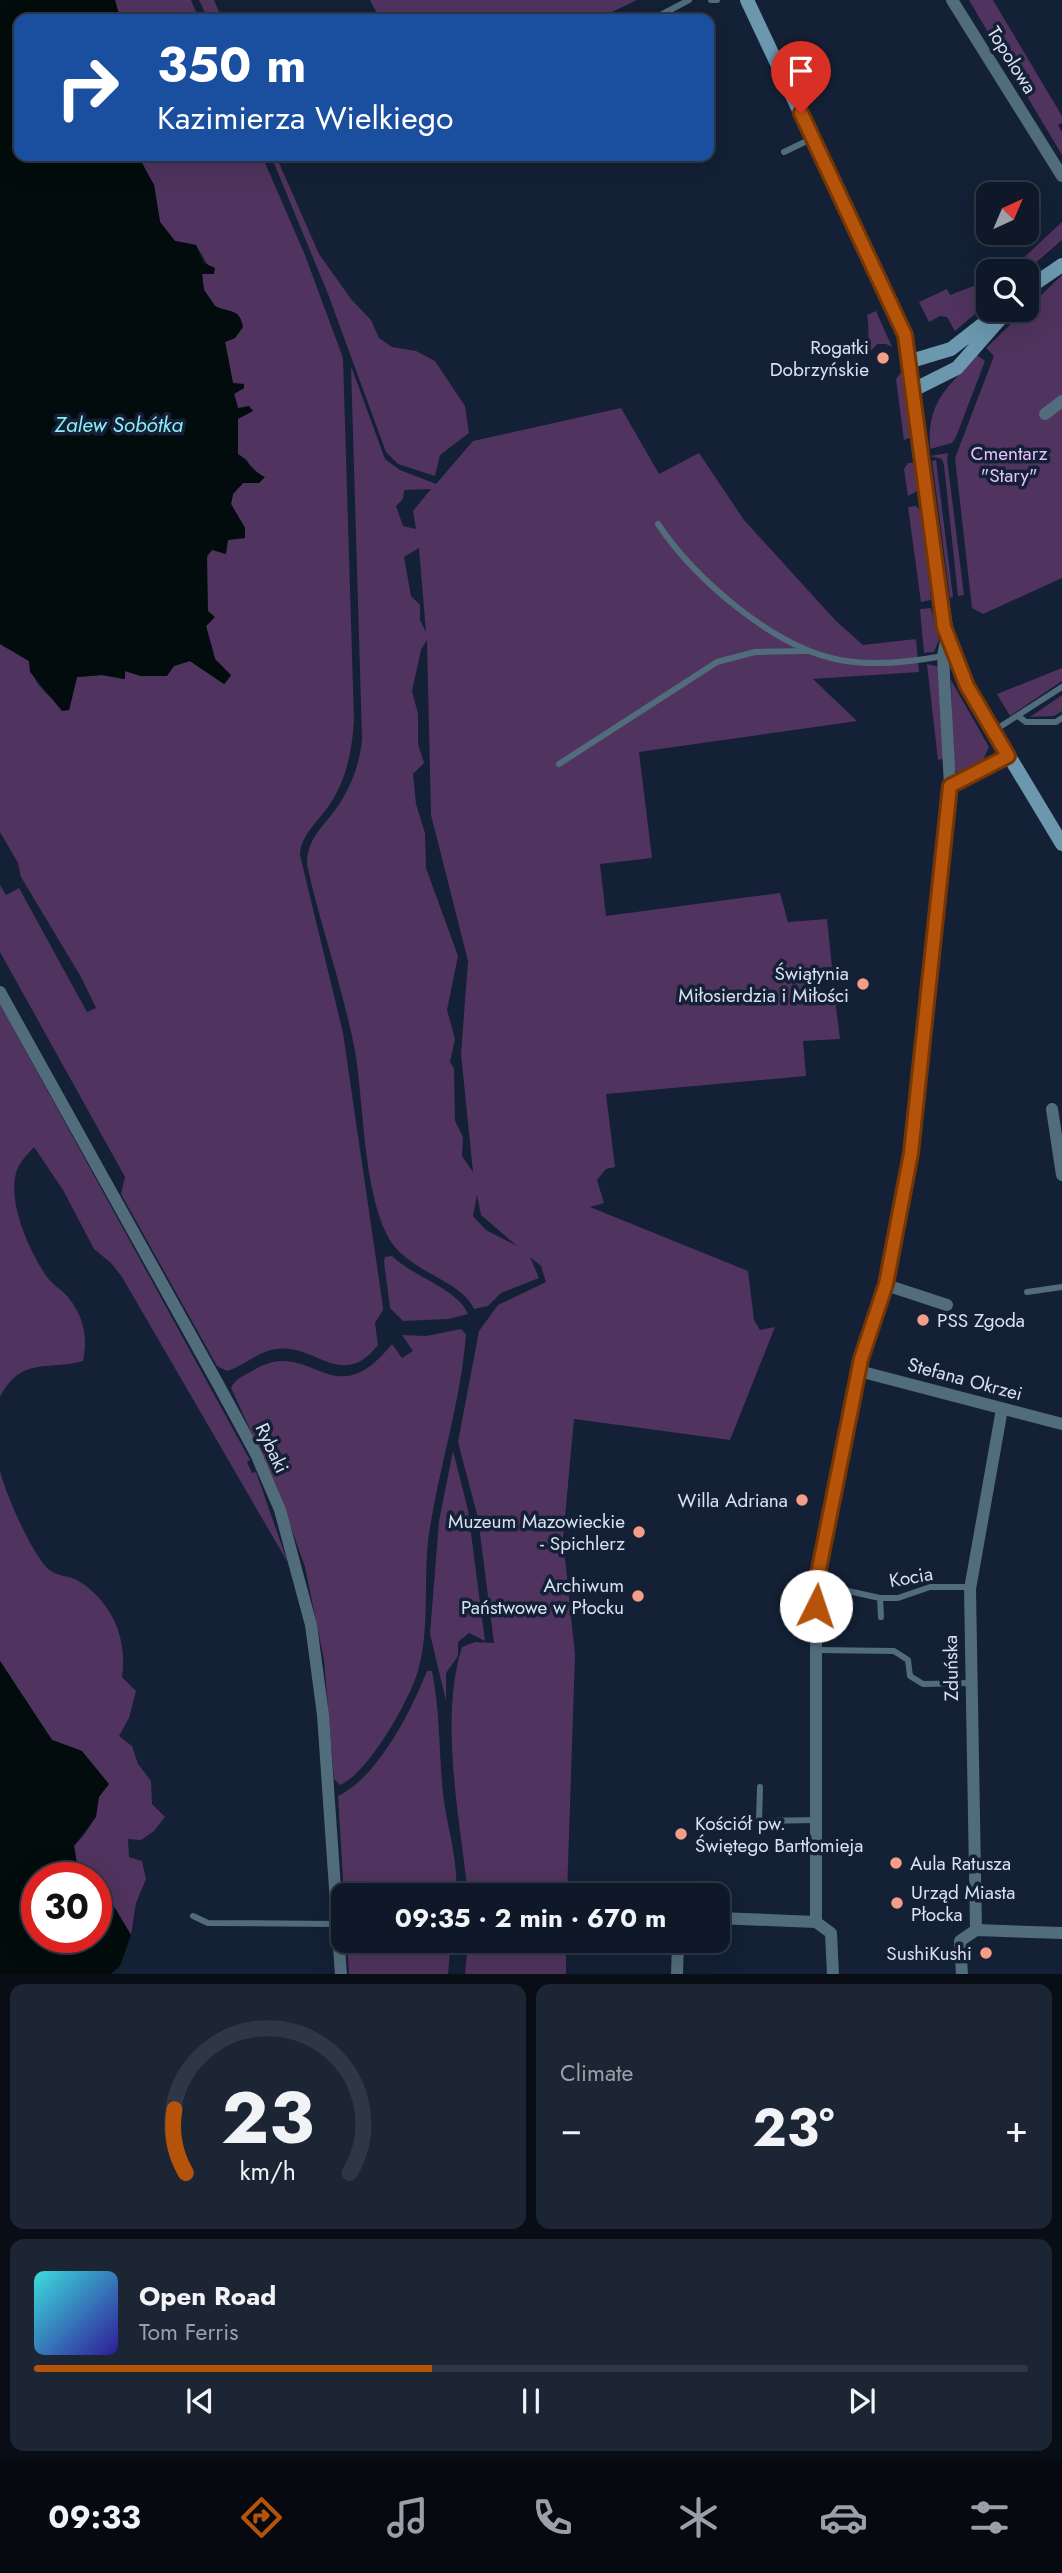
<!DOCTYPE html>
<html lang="en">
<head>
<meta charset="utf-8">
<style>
	:root { --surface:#0e1828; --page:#1c2534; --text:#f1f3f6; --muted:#9ba0a8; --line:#2e3745; --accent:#b45309 }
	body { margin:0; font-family:Jost,sans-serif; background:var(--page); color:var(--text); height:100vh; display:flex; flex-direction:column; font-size:26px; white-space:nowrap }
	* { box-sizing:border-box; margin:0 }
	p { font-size:23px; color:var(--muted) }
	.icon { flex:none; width:38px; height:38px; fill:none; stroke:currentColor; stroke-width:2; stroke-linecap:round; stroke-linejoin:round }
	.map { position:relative; height:1974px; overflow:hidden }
	.sheet { display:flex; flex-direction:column; gap:10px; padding:10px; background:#080d16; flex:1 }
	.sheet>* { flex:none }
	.top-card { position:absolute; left:14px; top:14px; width:700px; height:147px; border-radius:14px; box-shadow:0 7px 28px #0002,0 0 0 2px var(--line); background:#1a4fa0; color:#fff; overflow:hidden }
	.needle { width:46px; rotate:44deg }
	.buttons { position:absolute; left:976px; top:182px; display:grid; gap:14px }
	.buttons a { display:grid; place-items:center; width:63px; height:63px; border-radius:14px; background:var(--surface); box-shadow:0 7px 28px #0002,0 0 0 2px var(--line); font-size:35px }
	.speed { position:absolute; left:21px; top:1862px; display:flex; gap:14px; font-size:35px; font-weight:700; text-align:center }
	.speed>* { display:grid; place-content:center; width:91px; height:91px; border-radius:50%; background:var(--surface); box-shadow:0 7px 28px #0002,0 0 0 2px var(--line); line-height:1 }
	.speed .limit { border:10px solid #d22; background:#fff; color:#111 }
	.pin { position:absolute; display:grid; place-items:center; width:60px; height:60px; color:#fff; margin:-72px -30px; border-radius:50% 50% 50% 0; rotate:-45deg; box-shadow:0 0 7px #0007 }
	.pin .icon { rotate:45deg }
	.me { position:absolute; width:77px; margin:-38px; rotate:4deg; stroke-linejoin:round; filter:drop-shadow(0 0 5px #0008) }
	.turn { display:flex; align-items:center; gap:24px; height:147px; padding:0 28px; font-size:32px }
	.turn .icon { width:91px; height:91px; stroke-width:2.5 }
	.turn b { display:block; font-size:49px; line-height:60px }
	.big { font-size:52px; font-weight:700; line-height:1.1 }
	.sheet .widget { flex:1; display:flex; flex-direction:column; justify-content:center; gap:10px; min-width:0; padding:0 24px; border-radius:14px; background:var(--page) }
	.sheet .dial { align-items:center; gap:0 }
	.dial svg { height:182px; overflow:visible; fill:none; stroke:var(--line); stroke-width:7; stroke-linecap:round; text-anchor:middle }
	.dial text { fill:var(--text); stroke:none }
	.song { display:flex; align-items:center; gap:21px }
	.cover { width:84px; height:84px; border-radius:10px; background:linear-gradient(135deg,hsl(180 70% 55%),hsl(250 70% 35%)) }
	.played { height:7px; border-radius:4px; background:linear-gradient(90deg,var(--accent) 40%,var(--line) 40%) }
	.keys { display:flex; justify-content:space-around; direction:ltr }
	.heat { display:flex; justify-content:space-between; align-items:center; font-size:38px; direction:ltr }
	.sheet .tiles { flex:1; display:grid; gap:10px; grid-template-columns:1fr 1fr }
	.widget:last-child { grid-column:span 2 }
	.trip { position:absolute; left:331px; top:1883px; width:399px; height:70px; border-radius:14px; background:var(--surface); box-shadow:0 7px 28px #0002,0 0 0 2px var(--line); font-weight:700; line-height:70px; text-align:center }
	.tabs { display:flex; height:112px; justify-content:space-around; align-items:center; background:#060a10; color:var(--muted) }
	.tabs .icon { width:49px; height:49px }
	.tabs .on { color:var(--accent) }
	.tabs b { font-size:32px; color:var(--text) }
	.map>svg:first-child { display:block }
	.green { fill:#50335e; fill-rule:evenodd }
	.water { fill:#030c0d }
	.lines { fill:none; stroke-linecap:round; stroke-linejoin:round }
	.lane { stroke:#516c7b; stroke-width:6 }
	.street { stroke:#516c7b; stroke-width:12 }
	.secondary { stroke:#6b98af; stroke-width:14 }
	.route-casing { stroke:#753606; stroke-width:18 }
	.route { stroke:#b45309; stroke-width:12 }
	.poi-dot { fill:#f49e87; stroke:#132035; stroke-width:2.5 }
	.labels { text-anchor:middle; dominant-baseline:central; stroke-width:7; stroke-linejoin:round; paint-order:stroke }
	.street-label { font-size:19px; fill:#d8e1ef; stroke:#132035 }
	.poi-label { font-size:19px; fill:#d8e1ef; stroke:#132035; text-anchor:end }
	.park-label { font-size:19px; fill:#e8bffd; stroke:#132035 }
	.water-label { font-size:21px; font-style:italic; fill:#8bedf8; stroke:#132035 }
</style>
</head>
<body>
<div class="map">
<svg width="1062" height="1975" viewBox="0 0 1062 1975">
	<rect width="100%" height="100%" fill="#132035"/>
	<!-- green -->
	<path class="green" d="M115 0H191L199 19H120Z
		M199 0H214L222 19H208Z
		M370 0H637L597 19H380Z
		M969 0H993L1062 116V123L1058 125 1062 132V155L1009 66 1012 64 1009 58 1013 55 1008 46 999 51Z
		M138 156H262L305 255 343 358 354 720C352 751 347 778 330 804 319 821 301 834 300 855L343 1033 382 1300 383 1310 375 1323 378 1345C342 1391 316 1344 277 1349 258 1351 246 1365 227 1371L217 1366 121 1194 125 1177 0 952V885L6 895 19 888 87 1012 96 1008 81 977 21 877 18 863 0 832V644L29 661C32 684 50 699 69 710L77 677 102 675 124 679 125 671 141 676 190 661 224 684 231 676 215 659 206 626 214 617 208 612C207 596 199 562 212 550 221 541 235 535 245 528L231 504 233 494 243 483H259L247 460 238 454V408L234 393 244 388V384H233L225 342 235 338 242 327C240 308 229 313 215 306L204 290 202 273 209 267 196 245 175 241 160 222 154 185Z
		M271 156H276L319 254 351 299 371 320 379 338 392 347 416 351 435 361 465 406 469 433 440 455 435 476 398 464 386 452 328 294Z
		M1062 222V240L1026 271H1004L1018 263Z
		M1062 275V578L983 614 972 608 955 458 994 356 986 348Z
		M989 280V302L955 331 947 317 940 316 929 322 919 302 947 289 950 295Z
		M876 311 892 347 886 344H877L869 353C867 339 870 329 867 315Z
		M977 355 985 361 956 437 952 443 930 449C927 400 947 389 977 355Z
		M351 366 385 459 400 470 436 484 473 441 621 408 659 474 699 453 744 520 836 621 863 645 916 639 919 672 813 679 857 721 639 752 652 858 600 864 606 916 780 893 788 922 827 919 832 967 818 968 820 991H834L840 1039 803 1041 806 1076 606 1094 615 1167 606 1169 597 1180 604 1203 590 1207 748 1271 754 1320 760 1330 775 1327 730 1440 574 1419 563 1539 575 1655 567 1895H468C460 1819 439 1719 462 1647L475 1642 494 1643 478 1518 458 1442 479 1331 498 1305 546 1282 541 1266 530 1257 539 1278 501 1293 488 1306 474 1309C461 1279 405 1272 387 1235 363 1186 364 1106 355 1051 343 988 321 928 307 865 306 835 330 822 343 798 354 779 360 760 362 739ZM431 489 413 511 416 529 403 526 396 506 403 499 404 490ZM419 548 426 632 420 620V605L411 596 404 557ZM427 640 431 815 468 961 461 1054 473 1172 462 1156 463 1137 455 1121 454 1068 450 1062 455 1039 447 1010 458 956 426 868 425 833 416 804 413 774 424 763 418 744V714L412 691 421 650ZM477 1195 481 1215 517 1246 486 1230 473 1216Z
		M903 370 912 437 904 440 896 379Z
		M948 453 947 459 964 595 958 596 944 465 942 459 930 456Z
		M936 460 953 597 950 598 932 461Z
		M908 463H915L919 490 908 496 904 469Z
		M916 506 921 511 931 600 921 602 908 507Z
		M931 608 939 640 934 652 924 653 920 609Z
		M927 664 940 667 945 758 938 760Z
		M1062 668V681L1010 716 997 694Z
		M951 680 989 747 983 760 958 773 953 769Z
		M1062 695V711L1054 716 1030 717Z
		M0 1004 250 1460 247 1462 252 1473 256 1472 288 1563 122 1277 111 1263 94 1249 63 1190 34 1147C27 1155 19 1162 16 1173 8 1204 29 1249 45 1274 50 1283 61 1289 68 1297 84 1317 88 1337 83 1361 46 1371 22 1356 0 1397Z
		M392 1256C412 1276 458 1289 468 1314L448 1319 403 1321 390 1308 384 1262 385 1257Z
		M461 1329 466 1334C461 1402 439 1467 429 1534 423 1577 430 1625 419 1667 412 1697 368 1774 340 1785L334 1779 324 1660 305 1567 277 1488 231 1388C235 1379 243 1376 252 1371 312 1333 331 1420 392 1344L402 1358 413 1351 402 1335 426 1336Z
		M453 1451 468 1510 485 1641 469 1633 458 1642V1656L446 1673V1701L430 1634 439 1521Z
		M0 1471C5 1492 34 1560 51 1571 58 1576 69 1576 77 1580 112 1601 128 1639 122 1677L136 1691 129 1718 119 1736 132 1746 138 1764 151 1781 152 1804 165 1817 154 1831 141 1840 128 1839 129 1857 142 1861 146 1879 136 1903 131 1935 104 1890 96 1885V1878H88L78 1870 74 1846C109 1811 97 1791 82 1751L52 1740 0 1661Z
		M427 1671H432C440 1711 439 1753 443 1794 447 1828 459 1861 456 1895H344L338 1796C378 1777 411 1711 427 1671Z
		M347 1941H451L448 1974H349Z
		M468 1941H566V1974H465Z"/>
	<!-- water -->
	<path class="water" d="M0 0H115L120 19H19V156H138L154 185 160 222 175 241 196 245 204 263 215 268 214 274H202L204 290 215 306C229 313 240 308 243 327L235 338 225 342 233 383 244 384V388L234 394 238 408 249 406 253 411 238 419V454C249 461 253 472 265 477L259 483H243L233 494 231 504 245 528V538L228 540 226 554 212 550 207 556 208 611 215 617 206 626 215 659 231 675 224 684 190 661 174 666 167 676H141L125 671V679L102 675 77 677 69 710 62 711 30 672 29 661 0 644Z
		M0 1661 52 1740 82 1751 109 1784 99 1797 96 1817 74 1846 78 1870 88 1878H37V1937H96V1885L104 1890 131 1935 120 1966 111 1974H0Z"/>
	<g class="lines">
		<!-- lane -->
		<path class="lane" d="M711 0H717
			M653 19 689 0
			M784 152 811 139
			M658 524C694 578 774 648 840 660 872 666 911 662 943 656
			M1018 716 1026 722H1056L1062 718
			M995 730 1062 687
			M559 764 717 662 755 652 806 651
			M1027 1292 1062 1287
			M816 1584 880 1598H898L930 1587H970
			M880 1598 881 1617
			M816 1650 894 1651 908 1660 910 1676 923 1684 970 1683
			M760 1787 759 1821 816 1820
			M193 1916 208 1923 337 1924"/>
		<!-- street -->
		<path class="street" d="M952 0 1062 176
			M1045 414 1062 401
			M950 786 1008 756
			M0 992 218 1384 256 1454 280 1510 311 1625 323 1715 341 1975
			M1052 1109 1062 1175
			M886 1285 947 1305
			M859 1371 1062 1424
			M718 1918 816 1922
			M816 1922V1584L861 1359 886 1285 911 1153 950 786 943 656 947 636
			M816 1922 831 1933 833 1975
			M976 1930 970 1589 1002 1409
			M976 1930 1062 1933
			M677 1975 678 1941
			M962 1975 960 1941 976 1930"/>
		<!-- secondary -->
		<path class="secondary" d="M747 0 905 335 947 636 967 686 1062 844
			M1027 289 1062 265
			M911 361 951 349 997 313
			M915 389 957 368 1008 310"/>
	</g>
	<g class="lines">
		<defs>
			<path id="route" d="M801 113 905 335 944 627 967 686 1008 756 950 786 911 1153 886 1284 861 1359 816 1584V1606"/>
		</defs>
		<!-- route casing -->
		<use href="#route" class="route-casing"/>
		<!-- route -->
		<use href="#route" class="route"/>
	</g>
	<!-- markers -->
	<g class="poi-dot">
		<circle cx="883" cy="358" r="7"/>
		<circle cx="863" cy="984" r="7"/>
		<circle cx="923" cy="1320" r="7"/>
		<circle cx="802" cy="1500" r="7"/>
		<circle cx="639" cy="1532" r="7"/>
		<circle cx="638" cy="1596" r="7"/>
		<circle cx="681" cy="1834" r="7"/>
		<circle cx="896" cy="1863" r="7"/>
		<circle cx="897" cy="1903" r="7"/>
		<circle cx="986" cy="1953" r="7"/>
	</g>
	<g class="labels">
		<!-- street labels -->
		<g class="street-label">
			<text transform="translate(1012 60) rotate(58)">Topolowa</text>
			<text transform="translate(965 1379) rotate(15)">Stefana Okrzei</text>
			<text transform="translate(272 1448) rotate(65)">Rybaki</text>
			<text transform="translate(911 1577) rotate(-10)">Kocia</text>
			<text transform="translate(951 1668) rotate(-91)">Zduńska</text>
		</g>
		<!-- poi labels -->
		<g class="poi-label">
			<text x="869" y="347">Rogatki<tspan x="869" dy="22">Dobrzyńskie</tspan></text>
			<text x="849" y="973">Świątynia<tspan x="849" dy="22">Miłosierdzia i Miłości</tspan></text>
			<text x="937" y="1320" text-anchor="start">PSS Zgoda</text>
			<text x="788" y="1500">Willa Adriana</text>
			<text x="625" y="1521">Muzeum Mazowieckie<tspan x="625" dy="22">- Spichlerz</tspan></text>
			<text x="624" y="1585">Archiwum<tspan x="624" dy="22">Państwowe w Płocku</tspan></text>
			<text x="695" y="1823" text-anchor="start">Kościół pw.<tspan x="695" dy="22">Świętego Bartłomieja</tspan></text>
			<text x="910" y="1863" text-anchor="start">Aula Ratusza</text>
			<text x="911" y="1892" text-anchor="start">Urząd Miasta<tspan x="911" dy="22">Płocka</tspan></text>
			<text x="972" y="1953">SushiKushi</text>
		</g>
		<!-- park labels -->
		<g class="park-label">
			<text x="1009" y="453">Cmentarz<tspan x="1009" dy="22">"Stary"</tspan></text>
		</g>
		<!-- water labels -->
		<g class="water-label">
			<text x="119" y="425">Zalew Sobótka</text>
		</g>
	</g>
</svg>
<div class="buttons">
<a><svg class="needle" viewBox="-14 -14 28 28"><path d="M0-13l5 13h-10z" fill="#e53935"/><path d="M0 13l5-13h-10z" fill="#9ba0a8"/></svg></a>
<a><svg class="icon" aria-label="search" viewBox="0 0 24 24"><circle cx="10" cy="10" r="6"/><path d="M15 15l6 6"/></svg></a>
</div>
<div class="speed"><div class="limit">30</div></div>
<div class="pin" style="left:801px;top:113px;background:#d93025"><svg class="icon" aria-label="arrive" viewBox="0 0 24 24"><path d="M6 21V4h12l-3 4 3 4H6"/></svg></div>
<svg class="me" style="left:816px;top:1606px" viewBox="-20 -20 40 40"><circle r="19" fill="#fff"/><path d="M0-13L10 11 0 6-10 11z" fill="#b45309"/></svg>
<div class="trip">09:35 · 2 min · 670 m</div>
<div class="top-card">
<div class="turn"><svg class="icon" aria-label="right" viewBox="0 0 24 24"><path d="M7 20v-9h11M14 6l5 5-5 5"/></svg><div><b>350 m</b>Kazimierza Wielkiego</div></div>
</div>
</div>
<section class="sheet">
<div class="tiles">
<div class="widget dial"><svg viewBox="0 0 100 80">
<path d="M14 69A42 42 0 1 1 86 69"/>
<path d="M14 69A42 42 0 0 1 9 41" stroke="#b45309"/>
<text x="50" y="56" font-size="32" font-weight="700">23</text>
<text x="50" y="72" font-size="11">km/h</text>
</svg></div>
<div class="widget"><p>Climate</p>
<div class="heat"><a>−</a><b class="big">23°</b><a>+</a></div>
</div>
<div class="widget">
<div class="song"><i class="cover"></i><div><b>Open Road</b><p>Tom Ferris</p></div></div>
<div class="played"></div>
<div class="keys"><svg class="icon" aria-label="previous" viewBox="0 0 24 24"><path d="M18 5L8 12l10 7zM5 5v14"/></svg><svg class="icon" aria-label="pause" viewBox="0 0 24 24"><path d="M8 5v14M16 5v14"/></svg><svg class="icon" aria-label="next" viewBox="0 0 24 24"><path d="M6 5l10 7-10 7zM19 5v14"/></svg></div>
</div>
</div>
</section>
<nav class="tabs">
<b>09:33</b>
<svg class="icon on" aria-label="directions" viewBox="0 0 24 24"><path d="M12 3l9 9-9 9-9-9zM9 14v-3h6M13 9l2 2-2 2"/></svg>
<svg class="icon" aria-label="music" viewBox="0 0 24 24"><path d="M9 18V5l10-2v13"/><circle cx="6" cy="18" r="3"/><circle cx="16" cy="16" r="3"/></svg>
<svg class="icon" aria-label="phone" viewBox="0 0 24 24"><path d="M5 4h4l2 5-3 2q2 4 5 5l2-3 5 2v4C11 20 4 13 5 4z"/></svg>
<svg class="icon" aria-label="climate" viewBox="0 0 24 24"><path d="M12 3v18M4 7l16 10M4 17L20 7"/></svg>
<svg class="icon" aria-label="car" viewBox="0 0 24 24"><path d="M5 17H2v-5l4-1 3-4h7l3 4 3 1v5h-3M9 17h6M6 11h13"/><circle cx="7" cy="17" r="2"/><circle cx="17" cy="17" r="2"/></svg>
<svg class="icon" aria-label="filters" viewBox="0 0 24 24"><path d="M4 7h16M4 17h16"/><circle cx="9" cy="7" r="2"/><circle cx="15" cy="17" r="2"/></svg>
</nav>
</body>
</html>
